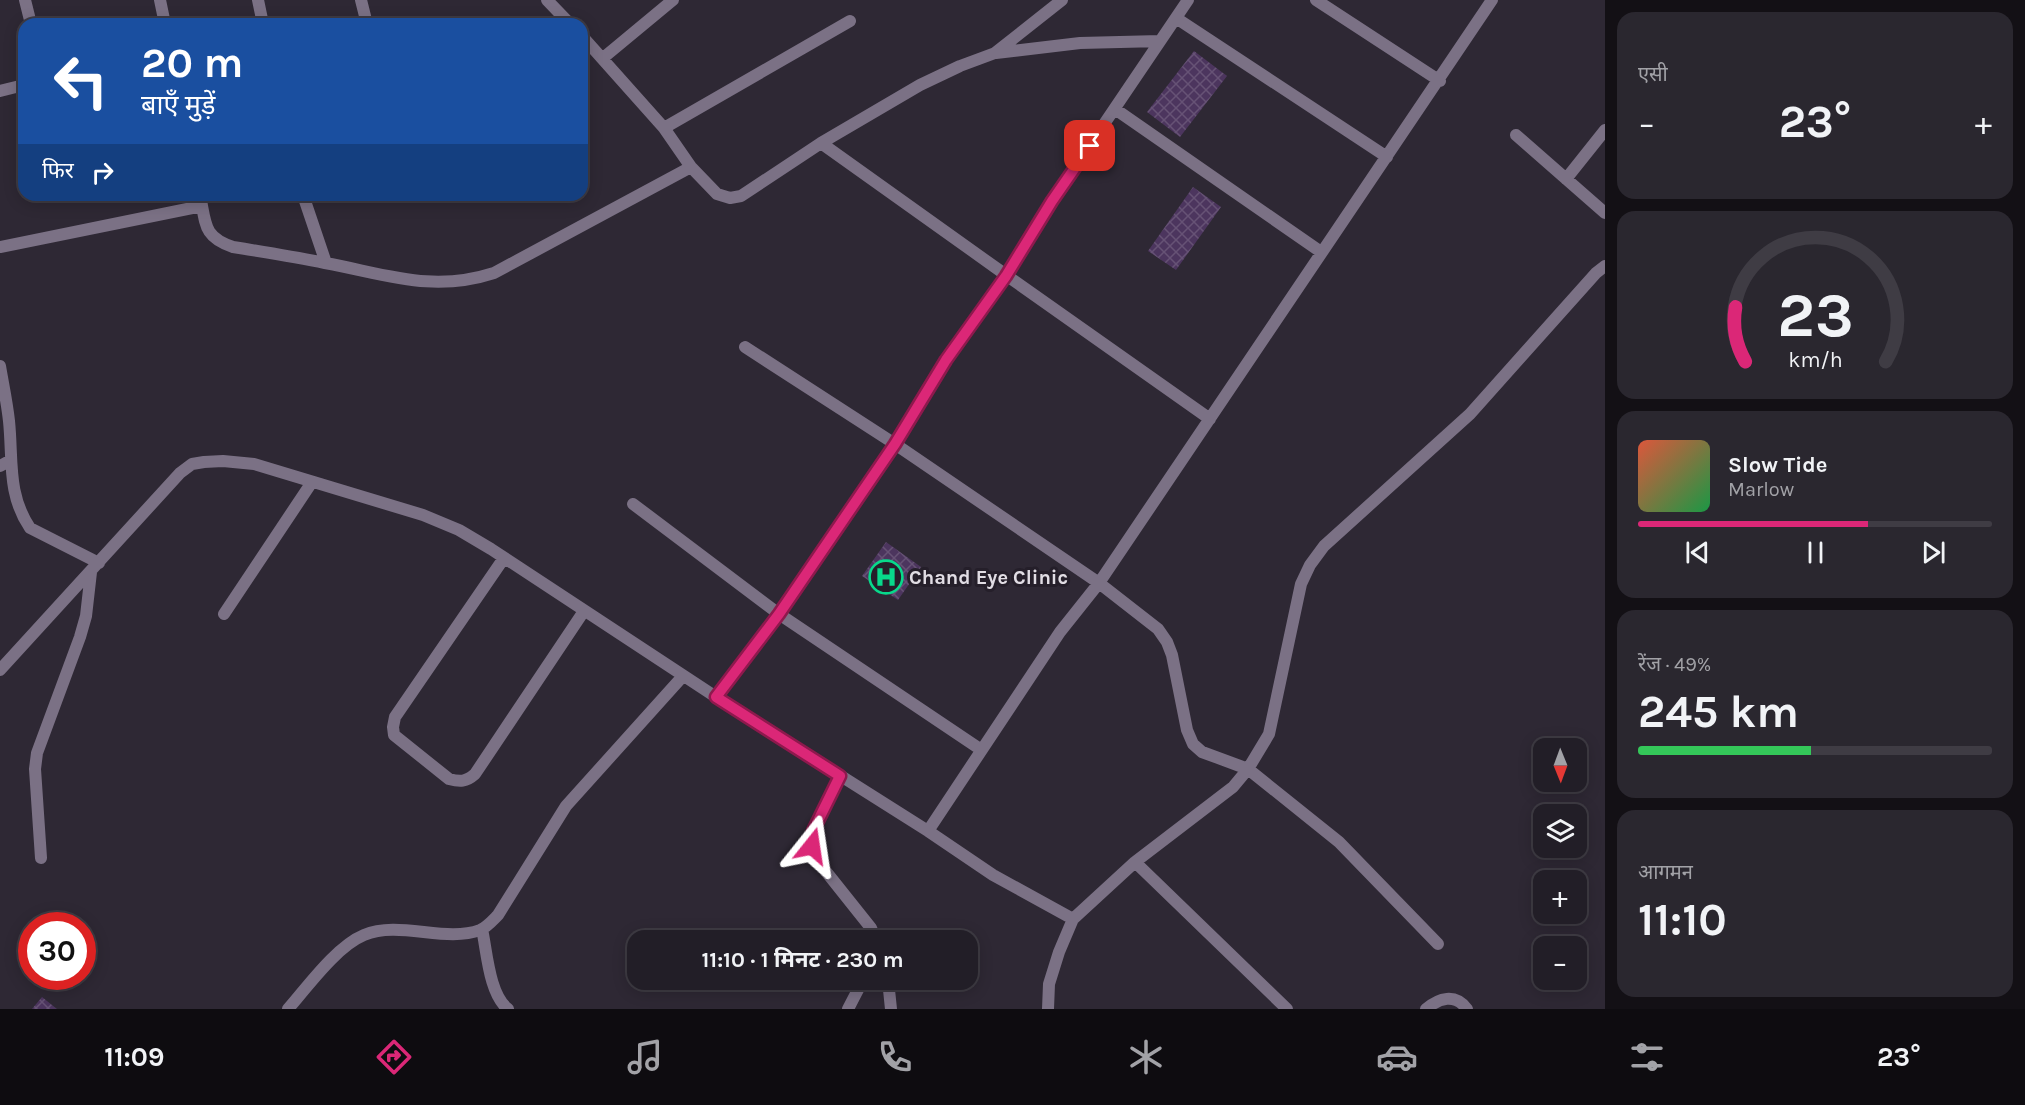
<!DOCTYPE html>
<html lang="hi">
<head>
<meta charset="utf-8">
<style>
	:root { --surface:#221e27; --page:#2a272f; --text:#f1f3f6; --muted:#a2a2a7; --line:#3f3c44; --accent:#db2777 }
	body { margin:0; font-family:Karla,"Noto Sans Devanagari",sans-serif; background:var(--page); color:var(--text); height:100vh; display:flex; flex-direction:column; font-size:22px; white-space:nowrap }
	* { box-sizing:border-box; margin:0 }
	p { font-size:20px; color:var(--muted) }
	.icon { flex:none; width:33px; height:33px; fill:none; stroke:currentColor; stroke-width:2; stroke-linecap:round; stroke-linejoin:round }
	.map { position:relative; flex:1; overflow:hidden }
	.details { display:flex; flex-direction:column; gap:12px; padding:12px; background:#131015; width:420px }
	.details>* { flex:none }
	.hud { position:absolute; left:18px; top:18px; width:570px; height:183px; border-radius:18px; box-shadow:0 3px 15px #0003,0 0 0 2px var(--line); background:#1a4fa0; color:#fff; overflow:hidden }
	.needle { width:39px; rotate:179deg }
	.buttons { position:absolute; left:1533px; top:738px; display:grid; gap:12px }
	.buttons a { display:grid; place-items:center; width:54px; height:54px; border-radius:12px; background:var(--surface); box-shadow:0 3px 15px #0003,0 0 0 2px var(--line); font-size:30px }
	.speed { position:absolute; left:18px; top:912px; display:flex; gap:12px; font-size:30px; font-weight:700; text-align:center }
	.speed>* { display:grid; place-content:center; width:78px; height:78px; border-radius:50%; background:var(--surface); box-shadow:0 3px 15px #0003,0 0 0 2px var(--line); line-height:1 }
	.speed .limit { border:9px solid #d22; background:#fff; color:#111 }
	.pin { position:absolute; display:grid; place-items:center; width:51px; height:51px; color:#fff; margin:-26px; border-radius:12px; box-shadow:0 3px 9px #0006 }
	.me { position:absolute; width:66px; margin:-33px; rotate:15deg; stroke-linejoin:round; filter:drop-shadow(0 0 4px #0008) }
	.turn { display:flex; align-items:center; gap:21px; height:126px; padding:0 24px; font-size:27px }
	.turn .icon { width:78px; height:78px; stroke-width:2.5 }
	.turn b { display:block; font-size:42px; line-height:51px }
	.then { display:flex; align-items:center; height:57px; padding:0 24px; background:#0003; gap:12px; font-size:22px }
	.big { font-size:45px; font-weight:700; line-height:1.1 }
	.details .card { flex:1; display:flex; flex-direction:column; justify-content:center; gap:9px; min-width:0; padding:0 21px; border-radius:18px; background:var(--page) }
	.details .dial { align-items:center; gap:0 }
	.dial svg { height:156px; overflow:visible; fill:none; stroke:var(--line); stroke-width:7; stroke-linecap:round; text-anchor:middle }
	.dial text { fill:var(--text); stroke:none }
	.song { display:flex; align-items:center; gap:18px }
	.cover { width:72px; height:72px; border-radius:9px; background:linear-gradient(135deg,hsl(10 70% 55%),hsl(140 70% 35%)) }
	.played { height:6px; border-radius:3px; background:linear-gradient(90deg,var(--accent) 65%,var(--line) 65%) }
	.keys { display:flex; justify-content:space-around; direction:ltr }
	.heat { display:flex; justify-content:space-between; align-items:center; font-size:33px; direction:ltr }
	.charge { height:9px; border-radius:4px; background:linear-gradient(90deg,#34c759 49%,var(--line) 0) }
	.trip { position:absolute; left:627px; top:930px; width:351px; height:60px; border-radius:18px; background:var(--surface); box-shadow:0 3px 15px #0003,0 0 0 2px var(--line); font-weight:700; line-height:60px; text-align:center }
	.tabs { display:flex; height:96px; justify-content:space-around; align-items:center; background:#0e0c10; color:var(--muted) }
	.tabs .icon { width:42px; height:42px }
	.tabs .on { color:var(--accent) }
	.tabs b { font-size:27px; color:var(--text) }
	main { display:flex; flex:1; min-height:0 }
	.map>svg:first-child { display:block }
	.building { fill:url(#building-cross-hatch) }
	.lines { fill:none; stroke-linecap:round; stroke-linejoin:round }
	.minor { stroke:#7b7185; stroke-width:12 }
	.route-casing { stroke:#8e194d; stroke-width:15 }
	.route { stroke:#db2777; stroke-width:10 }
	.labels { text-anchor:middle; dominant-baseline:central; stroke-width:6; stroke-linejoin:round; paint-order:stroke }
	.poi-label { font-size:20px; font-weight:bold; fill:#e1dde4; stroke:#251f2a; text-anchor:start }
</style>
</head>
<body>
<main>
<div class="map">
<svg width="1605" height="1009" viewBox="0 0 1605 1009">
	<defs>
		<pattern id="building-cross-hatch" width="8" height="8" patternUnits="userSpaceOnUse" patternTransform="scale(1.5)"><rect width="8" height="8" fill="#4c355e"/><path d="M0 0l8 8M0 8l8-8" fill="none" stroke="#665275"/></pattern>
	</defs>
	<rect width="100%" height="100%" fill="#2e2834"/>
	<!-- building -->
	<path class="building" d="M1194 51 1227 76 1180 137 1147 112Z
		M1193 187 1221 207 1176 270 1148 251Z
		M886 542 921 567 898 600 862 576Z
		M42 997 57 1009H32Z"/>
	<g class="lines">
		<!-- minor -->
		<path class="minor" d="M25 0 31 24
			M160 0 165 24
			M258 0 263 24
			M361 0 367 24
			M547 0 570 24
			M1316 0 1440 81
			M1176 18 1387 157
			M582 36 664 128 691 167 717 194 730 198 741 196 821 143 920 85 960 66 995 53 1062 0
			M996 53 1080 43 1160 41
			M603 58 673 0
			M0 91 24 85
			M1115 109 1321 252
			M664 128 850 21
			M1516 135 1605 213
			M821 143 1006 275 1210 419
			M1566 179 1605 130
			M200 195C206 224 203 237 233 247 264 252 295 257 325 263 386 274 432 293 494 273L691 167
			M303 195 326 263
			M0 247 202 206
			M745 347 895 444 1099 583 1158 629 1167 642 1172 655 1187 730 1193 744 1202 752 1248 769 1339 842 1438 944
			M0 366C3 384 7 402 9 421 13 460 7 494 30 528L99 563
			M0 466 11 460
			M633 504 779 614 980 749
			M504 558 395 717 393 727 394 735 449 779C460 782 466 782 475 774L584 611
			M224 614 312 482
			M0 670 180 473 192 464 204 462 223 461 254 464 423 515 459 530 491 549 716 697 928 831 993 875 1073 919
			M716 697 779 614 895 444 946 360 1006 275 1052 201 1188 0
			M840 776 813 831 812 846 816 859 871 928 876 940
			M928 831 1060 632 1099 583 1492 0
			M41 858 35 769 37 753 80 637 86 616 91 572
			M1135 862 1287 1009
			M482 929C487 952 489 994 508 1009
			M888 980 891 1009
			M288 1009C308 986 337 946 364 935 399 920 445 943 480 930 487 927 493 920 498 915L566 806 683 676
			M848 1009 863 980
			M1048 1009 1049 984 1059 952 1073 919 1135 862 1233 787 1248 769 1269 734 1301 584 1310 565 1324 546 1470 414 1596 273 1605 266
			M1426 1009C1439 998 1455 993 1467 1009"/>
	</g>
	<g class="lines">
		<defs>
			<path id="route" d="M812 846 813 831 840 776 716 697 779 614 895 444 946 360 1006 276 1052 201 1090 146"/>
		</defs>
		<!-- route casing -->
		<use href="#route" class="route-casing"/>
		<!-- route -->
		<use href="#route" class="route"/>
	</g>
	<!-- icons -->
	<defs>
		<symbol id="hospital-ring" viewBox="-11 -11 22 22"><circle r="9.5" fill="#251f2a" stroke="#08d98b" stroke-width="1.5"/><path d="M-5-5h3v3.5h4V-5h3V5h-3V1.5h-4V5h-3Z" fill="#08d98b"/></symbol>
	</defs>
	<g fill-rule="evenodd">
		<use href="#hospital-ring" x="867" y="558" width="38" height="38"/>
	</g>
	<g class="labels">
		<!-- poi labels -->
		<g class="poi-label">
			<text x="909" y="577">Chand Eye Clinic</text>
		</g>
	</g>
</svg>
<div class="buttons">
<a><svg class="needle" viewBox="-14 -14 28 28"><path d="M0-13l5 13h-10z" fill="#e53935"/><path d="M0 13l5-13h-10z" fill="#a2a2a7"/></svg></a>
<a><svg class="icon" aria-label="layers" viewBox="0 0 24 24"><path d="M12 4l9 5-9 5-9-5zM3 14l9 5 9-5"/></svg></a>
<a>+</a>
<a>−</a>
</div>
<div class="speed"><div class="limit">30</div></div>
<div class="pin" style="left:1090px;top:146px;background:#d93025"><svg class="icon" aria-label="arrive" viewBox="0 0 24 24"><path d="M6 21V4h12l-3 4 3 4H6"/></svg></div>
<svg class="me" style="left:812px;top:846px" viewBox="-20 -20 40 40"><path d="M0-17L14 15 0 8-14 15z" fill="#db2777" stroke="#fff" stroke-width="4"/></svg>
<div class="trip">11:10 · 1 मिनट · 230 m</div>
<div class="hud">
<div class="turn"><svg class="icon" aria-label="left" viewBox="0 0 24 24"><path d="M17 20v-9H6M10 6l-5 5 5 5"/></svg><div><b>20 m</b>बाएँ मुड़ें</div></div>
<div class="then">फिर<svg class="icon" aria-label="right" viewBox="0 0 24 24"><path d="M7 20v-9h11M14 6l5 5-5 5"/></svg></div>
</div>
</div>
<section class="details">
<div class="card"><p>एसी</p>
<div class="heat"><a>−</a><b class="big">23°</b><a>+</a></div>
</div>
<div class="card dial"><svg viewBox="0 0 100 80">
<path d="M14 69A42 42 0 1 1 86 69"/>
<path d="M14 69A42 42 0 0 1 9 41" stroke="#db2777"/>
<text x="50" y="56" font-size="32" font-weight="700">23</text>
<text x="50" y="72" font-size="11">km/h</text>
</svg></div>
<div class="card">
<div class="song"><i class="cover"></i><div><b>Slow Tide</b><p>Marlow</p></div></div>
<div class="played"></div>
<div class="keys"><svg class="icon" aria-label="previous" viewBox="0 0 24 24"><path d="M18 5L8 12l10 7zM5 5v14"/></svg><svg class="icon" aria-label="pause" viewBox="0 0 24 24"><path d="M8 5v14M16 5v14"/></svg><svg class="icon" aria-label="next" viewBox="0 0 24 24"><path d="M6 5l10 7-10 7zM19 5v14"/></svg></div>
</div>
<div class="card"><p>रेंज · 49%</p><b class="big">245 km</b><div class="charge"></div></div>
<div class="card"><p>आगमन</p><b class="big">11:10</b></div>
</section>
</main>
<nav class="tabs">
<b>11:09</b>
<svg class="icon on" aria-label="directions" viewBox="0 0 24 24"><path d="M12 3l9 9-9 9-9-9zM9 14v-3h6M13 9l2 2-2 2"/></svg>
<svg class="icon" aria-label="music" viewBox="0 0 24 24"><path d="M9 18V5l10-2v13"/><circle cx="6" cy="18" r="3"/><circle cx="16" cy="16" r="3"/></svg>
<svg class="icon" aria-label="phone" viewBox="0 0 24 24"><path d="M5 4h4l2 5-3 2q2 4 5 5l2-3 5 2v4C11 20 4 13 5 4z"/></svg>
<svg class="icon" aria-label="climate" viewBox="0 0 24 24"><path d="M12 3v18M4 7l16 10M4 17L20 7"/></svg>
<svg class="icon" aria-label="car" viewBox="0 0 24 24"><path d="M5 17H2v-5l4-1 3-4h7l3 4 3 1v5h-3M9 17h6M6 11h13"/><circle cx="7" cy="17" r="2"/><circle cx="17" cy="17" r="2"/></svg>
<svg class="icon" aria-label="filters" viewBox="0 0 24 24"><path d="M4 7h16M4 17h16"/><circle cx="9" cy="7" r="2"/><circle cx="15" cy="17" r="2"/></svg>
<b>23°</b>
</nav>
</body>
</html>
